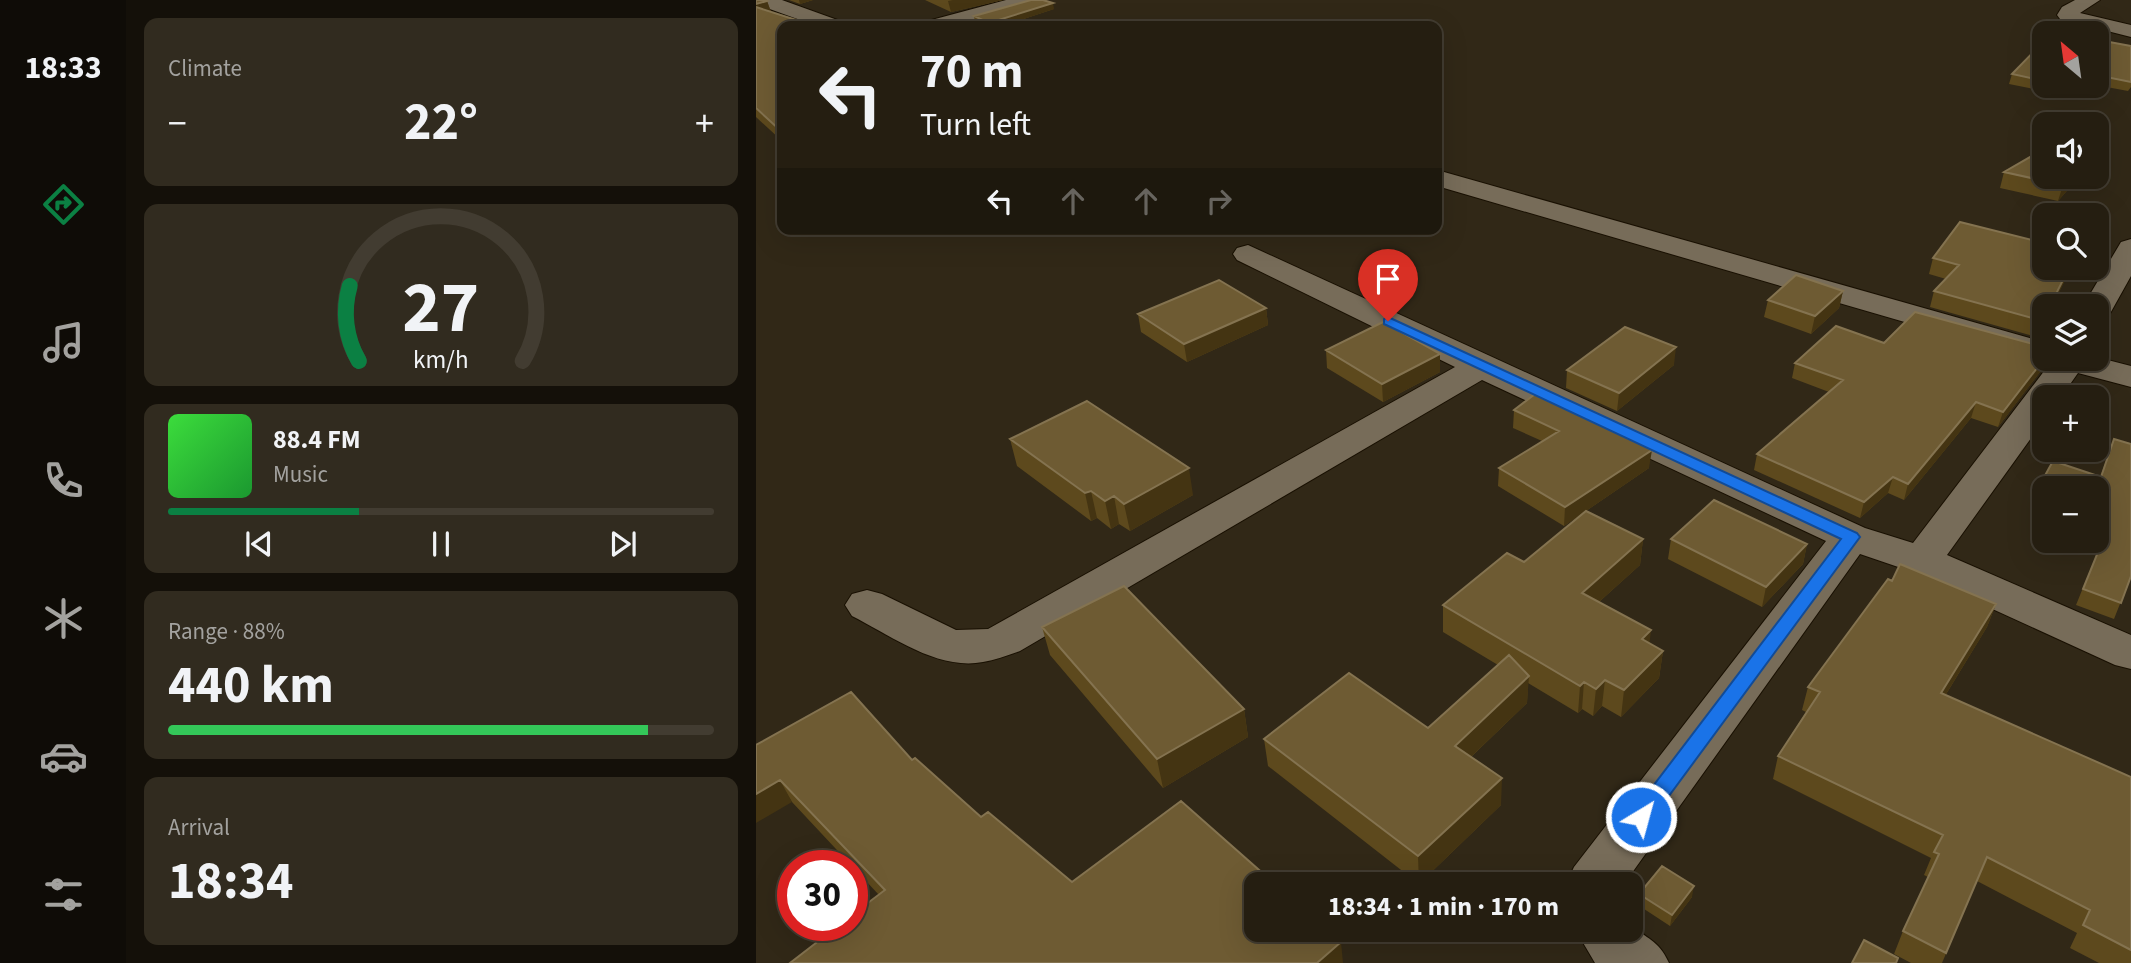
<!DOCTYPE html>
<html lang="en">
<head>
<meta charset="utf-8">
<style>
	:root { --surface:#251e11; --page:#312b1f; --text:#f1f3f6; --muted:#a3a29f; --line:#423c31; --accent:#0b8043 }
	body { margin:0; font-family:"Source Sans 3",sans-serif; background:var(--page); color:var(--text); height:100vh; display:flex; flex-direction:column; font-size:26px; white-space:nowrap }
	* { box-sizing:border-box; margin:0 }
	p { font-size:23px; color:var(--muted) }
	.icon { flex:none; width:38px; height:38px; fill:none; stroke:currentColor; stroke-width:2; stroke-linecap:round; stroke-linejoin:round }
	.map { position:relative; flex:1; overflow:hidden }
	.sheet { display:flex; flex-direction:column; gap:18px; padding:18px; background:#141009; width:630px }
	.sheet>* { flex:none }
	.guide { position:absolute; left:21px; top:21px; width:665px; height:214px; border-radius:14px; box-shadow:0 7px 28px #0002,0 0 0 2px var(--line); background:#251e11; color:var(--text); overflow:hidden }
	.needle { width:46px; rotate:331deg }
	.buttons { position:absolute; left:1276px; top:21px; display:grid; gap:14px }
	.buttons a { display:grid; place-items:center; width:77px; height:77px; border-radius:14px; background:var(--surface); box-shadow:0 7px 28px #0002,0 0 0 2px var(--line); font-size:35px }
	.speed { position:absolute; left:21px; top:850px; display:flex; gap:14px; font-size:35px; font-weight:700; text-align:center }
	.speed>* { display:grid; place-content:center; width:91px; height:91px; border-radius:50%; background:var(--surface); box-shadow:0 7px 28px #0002,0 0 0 2px var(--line); line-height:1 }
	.speed .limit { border:10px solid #d22; background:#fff; color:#111 }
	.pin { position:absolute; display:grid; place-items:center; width:60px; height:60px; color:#fff; margin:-72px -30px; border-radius:50% 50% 50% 0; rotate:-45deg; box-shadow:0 0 7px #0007 }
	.pin .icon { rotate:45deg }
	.me { position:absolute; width:77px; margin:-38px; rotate:37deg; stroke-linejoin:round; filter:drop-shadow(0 0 5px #0008) }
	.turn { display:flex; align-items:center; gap:24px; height:147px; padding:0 28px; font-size:32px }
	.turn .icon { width:91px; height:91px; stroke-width:2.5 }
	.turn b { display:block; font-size:49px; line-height:60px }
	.lanes { display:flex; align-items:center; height:66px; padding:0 28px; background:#0003; justify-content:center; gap:35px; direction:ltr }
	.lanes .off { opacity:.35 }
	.big { font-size:52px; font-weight:700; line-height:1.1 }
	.sheet .widget { flex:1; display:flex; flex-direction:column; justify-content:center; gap:10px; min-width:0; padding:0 24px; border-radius:14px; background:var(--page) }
	.sheet .dial { align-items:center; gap:0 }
	.dial svg { height:182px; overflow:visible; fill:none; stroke:var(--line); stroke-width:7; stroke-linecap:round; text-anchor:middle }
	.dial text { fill:var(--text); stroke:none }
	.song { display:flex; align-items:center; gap:21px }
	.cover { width:84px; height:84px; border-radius:10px; background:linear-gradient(135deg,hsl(120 70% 55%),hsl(130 70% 35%)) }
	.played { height:7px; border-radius:4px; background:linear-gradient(90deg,var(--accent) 35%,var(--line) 35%) }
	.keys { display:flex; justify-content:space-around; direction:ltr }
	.heat { display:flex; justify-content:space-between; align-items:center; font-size:38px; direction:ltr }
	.charge { height:10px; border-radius:5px; background:linear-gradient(90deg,#34c759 88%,var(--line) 0) }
	.trip { position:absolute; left:488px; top:872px; width:399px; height:70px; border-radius:14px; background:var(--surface); box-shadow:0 7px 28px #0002,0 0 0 2px var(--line); font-weight:700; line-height:70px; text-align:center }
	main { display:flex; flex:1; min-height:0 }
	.tab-bar { display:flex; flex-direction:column; width:126px; justify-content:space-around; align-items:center; background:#0f0c07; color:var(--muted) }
	.tab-bar .icon { width:49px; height:49px }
	.tab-bar .selected { color:var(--accent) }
	.tab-bar b { font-size:32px; color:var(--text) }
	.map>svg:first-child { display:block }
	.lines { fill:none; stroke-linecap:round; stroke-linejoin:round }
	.street-casing { stroke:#191002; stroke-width:2 }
	.street { fill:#776c59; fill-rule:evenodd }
	.wall { fill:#5d491d }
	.shaded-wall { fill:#443412 }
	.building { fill:#6e5b33; stroke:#847350; stroke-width:2 }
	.route { fill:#1a73e8; stroke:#114b97; stroke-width:2 }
</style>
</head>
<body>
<main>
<nav class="tab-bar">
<b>18:33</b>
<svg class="icon selected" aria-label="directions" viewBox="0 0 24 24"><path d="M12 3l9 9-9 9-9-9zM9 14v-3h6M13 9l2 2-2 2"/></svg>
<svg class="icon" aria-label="music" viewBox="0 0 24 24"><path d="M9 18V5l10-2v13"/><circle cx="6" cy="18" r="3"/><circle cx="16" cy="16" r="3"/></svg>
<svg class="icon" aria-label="phone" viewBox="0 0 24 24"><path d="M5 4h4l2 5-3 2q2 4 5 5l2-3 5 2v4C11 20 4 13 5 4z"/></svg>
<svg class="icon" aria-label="climate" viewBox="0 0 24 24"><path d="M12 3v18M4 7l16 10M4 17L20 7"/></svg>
<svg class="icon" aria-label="car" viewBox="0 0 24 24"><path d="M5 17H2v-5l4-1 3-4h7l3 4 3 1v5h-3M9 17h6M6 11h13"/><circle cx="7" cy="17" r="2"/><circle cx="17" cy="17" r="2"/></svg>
<svg class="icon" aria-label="filters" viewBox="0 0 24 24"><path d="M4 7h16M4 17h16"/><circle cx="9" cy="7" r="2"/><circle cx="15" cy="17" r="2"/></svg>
</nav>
<section class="sheet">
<div class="widget"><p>Climate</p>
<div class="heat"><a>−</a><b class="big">22°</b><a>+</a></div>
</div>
<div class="widget dial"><svg viewBox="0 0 100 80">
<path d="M14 69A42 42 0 1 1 86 69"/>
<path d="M14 69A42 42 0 0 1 10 36" stroke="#0b8043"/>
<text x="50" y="56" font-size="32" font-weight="700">27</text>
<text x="50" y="72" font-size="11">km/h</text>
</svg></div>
<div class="widget">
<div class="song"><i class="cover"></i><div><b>88.4 FM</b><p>Music</p></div></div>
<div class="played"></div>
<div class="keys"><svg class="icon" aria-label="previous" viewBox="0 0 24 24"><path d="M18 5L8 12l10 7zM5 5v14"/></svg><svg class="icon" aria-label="pause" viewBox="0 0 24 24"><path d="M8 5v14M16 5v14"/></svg><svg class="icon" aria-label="next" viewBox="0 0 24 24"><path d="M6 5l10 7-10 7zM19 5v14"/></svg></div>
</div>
<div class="widget"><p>Range · 88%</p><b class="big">440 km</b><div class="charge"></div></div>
<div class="widget"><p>Arrival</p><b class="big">18:34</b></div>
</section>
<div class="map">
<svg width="1375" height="963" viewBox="0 0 1375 963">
	<rect width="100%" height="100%" fill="#312817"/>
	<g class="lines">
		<defs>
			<path id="street" d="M0 0H26L87 22 90 26H61L0 4Z
				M250 0H283L280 4 198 26H165L168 22Z
				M1319 0H1344L1324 13 1375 25V37L1304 19 1301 15 1306 7Z
				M681 170 1288 342V359L1340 357 1375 366V387L1322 373 1305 397H1288V420L1191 555 1375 635V669L1359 665 1151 570 1104 554 868 884H810L818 867 1070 541 726 380 264 651C252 655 239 660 227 662 182 671 134 635 96 616L89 605 96 594 111 590 126 594 200 630 232 629 699 367 481 260 477 254 481 248 492 245 1109 528 1157 543 1295 362 1276 359 681 186Z
				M1375 239V276L1351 319 1340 321V306H1327L1365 242Z
				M875 922C891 942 901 937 913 963H839L819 929H875Z"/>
		</defs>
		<!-- street casing -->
		<use href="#street" class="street-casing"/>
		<!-- street -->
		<use href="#street" class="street"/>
	</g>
	<!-- wall -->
	<path class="wall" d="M33 0H57L44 4Z
		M169 0H247L195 12Z
		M11 1 15 12 26 26V141L0 117V4Z
		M298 9 246 26H226L219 23 218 16Z
		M1288 41V86H1332L1323 98 1253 84 1256 74Z
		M1375 46V87L1372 91 1340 85V49Z
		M1248 172 1323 177 1302 201 1244 188Z
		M1177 258 1288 268H1315L1296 306H1288V323L1281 337 1174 307 1178 291 1190 279 1173 274Z
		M1087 291 1083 308 1055 334 1008 317 1012 300Z
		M510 308 512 325 431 362 385 332 382 314Z
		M1128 343 1290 364 1242 427 1215 418 1148 500 1132 493 1104 518 998 470 1001 454 1073 392 1036 378 1039 363Z
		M570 350 684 372 627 402 571 368Z
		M918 365 861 411 810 388 811 370Z
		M758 410 893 468 830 511 887 539 884 565 843 602 893 644 907 651 903 678 865 717 846 706 837 716 826 709 822 713 772 683 771 703 715 757 745 805 663 884 512 766 508 739 672 728 742 665 687 632V605L768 562 828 512 808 526 742 486 743 468 786 441 757 428Z
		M254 439 437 495 374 531 363 524 355 529 341 518 335 521 261 466Z
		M1358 439 1375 444V576L1358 619 1320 605 1344 546 1330 541H1340V488H1288V510L1275 505 1281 490 1297 461 1344 477Z
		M915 539 1051 544 1047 564 1006 607 912 559Z
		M1136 581 1240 604 1231 627 1189 696 1375 777V963H1343L1314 948 1321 933 1221 881 1186 963H1155L1138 954 1147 931 1172 877 1168 875 1175 858 1017 779 1022 756 1050 712 1046 710 1052 687Z
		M286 627 488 709 492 737 407 788 294 655Z
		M0 745 156 760 225 817 316 882 519 884 123 895 36 802Z
		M883 894 936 897 914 926 882 905Z"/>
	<!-- shaded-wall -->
	<path class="shaded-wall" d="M43 0H57L44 4Z
		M197 0H247L195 12 192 1Z
		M11 1 15 12 0 16V4Z
		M297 3 298 9 246 26H234L233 23Z
		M1328 86H1332L1323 98 1326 89Z
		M1315 177H1323L1302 201 1307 185Z
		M1313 268H1315L1296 306H1294Z
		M1087 291 1083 308 1055 334 1059 316Z
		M510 308 512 325 431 362 428 344Z
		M1288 318V323L1281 337 1287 321Z
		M920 347 918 365 861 411 863 393Z
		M684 354V372L627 402 626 384Z
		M1288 359H1292L1290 364 1242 427 1247 412Z
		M1220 402 1215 418 1148 500 1152 484Z
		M896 450 893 468 808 526 809 507Z
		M433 468 437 495 374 531 368 504Z
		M1137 477 1132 493 1104 518 1108 502Z
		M335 491 341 518 335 521 329 493Z
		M358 496 363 524 355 529 349 501Z
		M887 539 884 565 824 619 826 593Z
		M1051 544 1047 564 1006 607 1010 587Z
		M1240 604 1231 627 1176 717 1185 693Z
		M895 630 892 657 886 639Z
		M907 651 903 678 865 717 868 690Z
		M773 676 771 703 698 773 699 746Z
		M849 680 846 706 837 716 840 689Z
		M828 682 826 709 822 713 824 686Z
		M488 709 492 737 407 788 401 759Z
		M746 778 745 805 663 884 662 856Z
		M24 780 36 802 0 823V794Z
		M938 886 936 897 914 926 916 915Z
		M585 942 587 963H561Z"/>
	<!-- building -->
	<path class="building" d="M0 0H8L11 1 0 4Z
		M275 0H287L297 3 233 23 218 16Z
		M0 7 59 26H26V77L22 78 26 82V132L0 108Z
		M1288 41V81L1256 74Z
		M1348 41 1375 46V82L1340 75V49Z
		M1312 86H1328L1326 89Z
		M1288 149V177H1315L1307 185 1248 172Z
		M1204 222 1288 243V268H1313L1294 306H1288V318L1287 321 1178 291 1203 265 1177 258Z
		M1040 275 1087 291 1059 316 1012 300Z
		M463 280 510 308 428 344 382 314Z
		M1159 312 1288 347V359L1247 412 1220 402 1152 484 1137 477 1108 502 1001 454 1087 380 1039 363 1080 326 1128 343Z
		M627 322 684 354 626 384 570 350Z
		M869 327 920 347 863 393 811 370Z
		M783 391 835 416 896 450 809 507 743 468 803 431 758 410Z
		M331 401 433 468 368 504 358 496 349 501 335 491 329 493 254 439Z
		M1358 439 1375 444V576L1365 603 1327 589 1351 530 1340 527V488H1288V493L1281 490 1297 461 1345 477Z
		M958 500 1051 544 1010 587 915 539Z
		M830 511 887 539 826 593 895 630 886 639 907 651 868 690 849 680 840 689 828 682 824 686 687 605 751 553 768 562Z
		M1144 564 1240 604 1185 693 1375 777V950L1327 925 1334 910 1231 857 1190 953 1147 931 1183 854 1178 852 1187 835 1022 756 1064 692 1052 687 1132 579 1136 581Z
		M368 586 488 709 401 759 286 627Z
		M753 655 773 676 699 746 746 778 662 856 508 739 593 673 672 728Z
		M95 692 156 760 159 758 225 817 232 812 316 882 425 801 519 884H500V929H571L585 942 561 963H34L82 926H96V915L129 890 24 780 0 794V745Z
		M906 866 938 886 916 915 883 894Z
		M1108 940 1142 958 1140 963H1096Z"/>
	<!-- route -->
	<path class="route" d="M632 317 1101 533 1104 537 893 823 885 826 878 823 875 817 878 811 1085 539 628 324V319Z"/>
</svg>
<div class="buttons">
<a><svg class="needle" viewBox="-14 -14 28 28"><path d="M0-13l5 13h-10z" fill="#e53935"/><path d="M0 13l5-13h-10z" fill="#a3a29f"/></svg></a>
<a><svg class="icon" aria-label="sound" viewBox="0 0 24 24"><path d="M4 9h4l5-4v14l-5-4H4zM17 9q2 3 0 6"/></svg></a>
<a><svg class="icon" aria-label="search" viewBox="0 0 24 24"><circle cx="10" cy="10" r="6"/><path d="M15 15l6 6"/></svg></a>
<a><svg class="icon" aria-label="layers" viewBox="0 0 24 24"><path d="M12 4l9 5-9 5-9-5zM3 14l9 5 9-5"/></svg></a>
<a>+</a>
<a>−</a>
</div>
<div class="speed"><div class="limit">30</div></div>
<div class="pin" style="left:632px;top:321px;background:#d93025"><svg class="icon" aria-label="arrive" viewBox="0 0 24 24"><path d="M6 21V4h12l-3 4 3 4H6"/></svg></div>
<svg class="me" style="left:885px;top:817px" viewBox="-20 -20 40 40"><circle r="17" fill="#1a73e8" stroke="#fff" stroke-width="3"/><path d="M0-11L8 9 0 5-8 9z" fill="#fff"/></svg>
<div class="trip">18:34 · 1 min · 170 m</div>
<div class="guide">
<div class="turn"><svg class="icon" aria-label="left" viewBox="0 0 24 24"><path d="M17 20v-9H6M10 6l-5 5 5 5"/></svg><div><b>70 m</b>Turn left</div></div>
<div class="lanes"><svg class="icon" aria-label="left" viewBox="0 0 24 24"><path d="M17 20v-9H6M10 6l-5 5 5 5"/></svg><svg class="icon off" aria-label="ahead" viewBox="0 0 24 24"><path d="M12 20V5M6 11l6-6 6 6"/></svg><svg class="icon off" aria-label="ahead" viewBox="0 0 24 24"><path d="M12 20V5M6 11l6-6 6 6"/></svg><svg class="icon off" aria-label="right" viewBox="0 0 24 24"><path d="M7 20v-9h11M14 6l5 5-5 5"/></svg></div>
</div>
</div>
</main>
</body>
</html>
